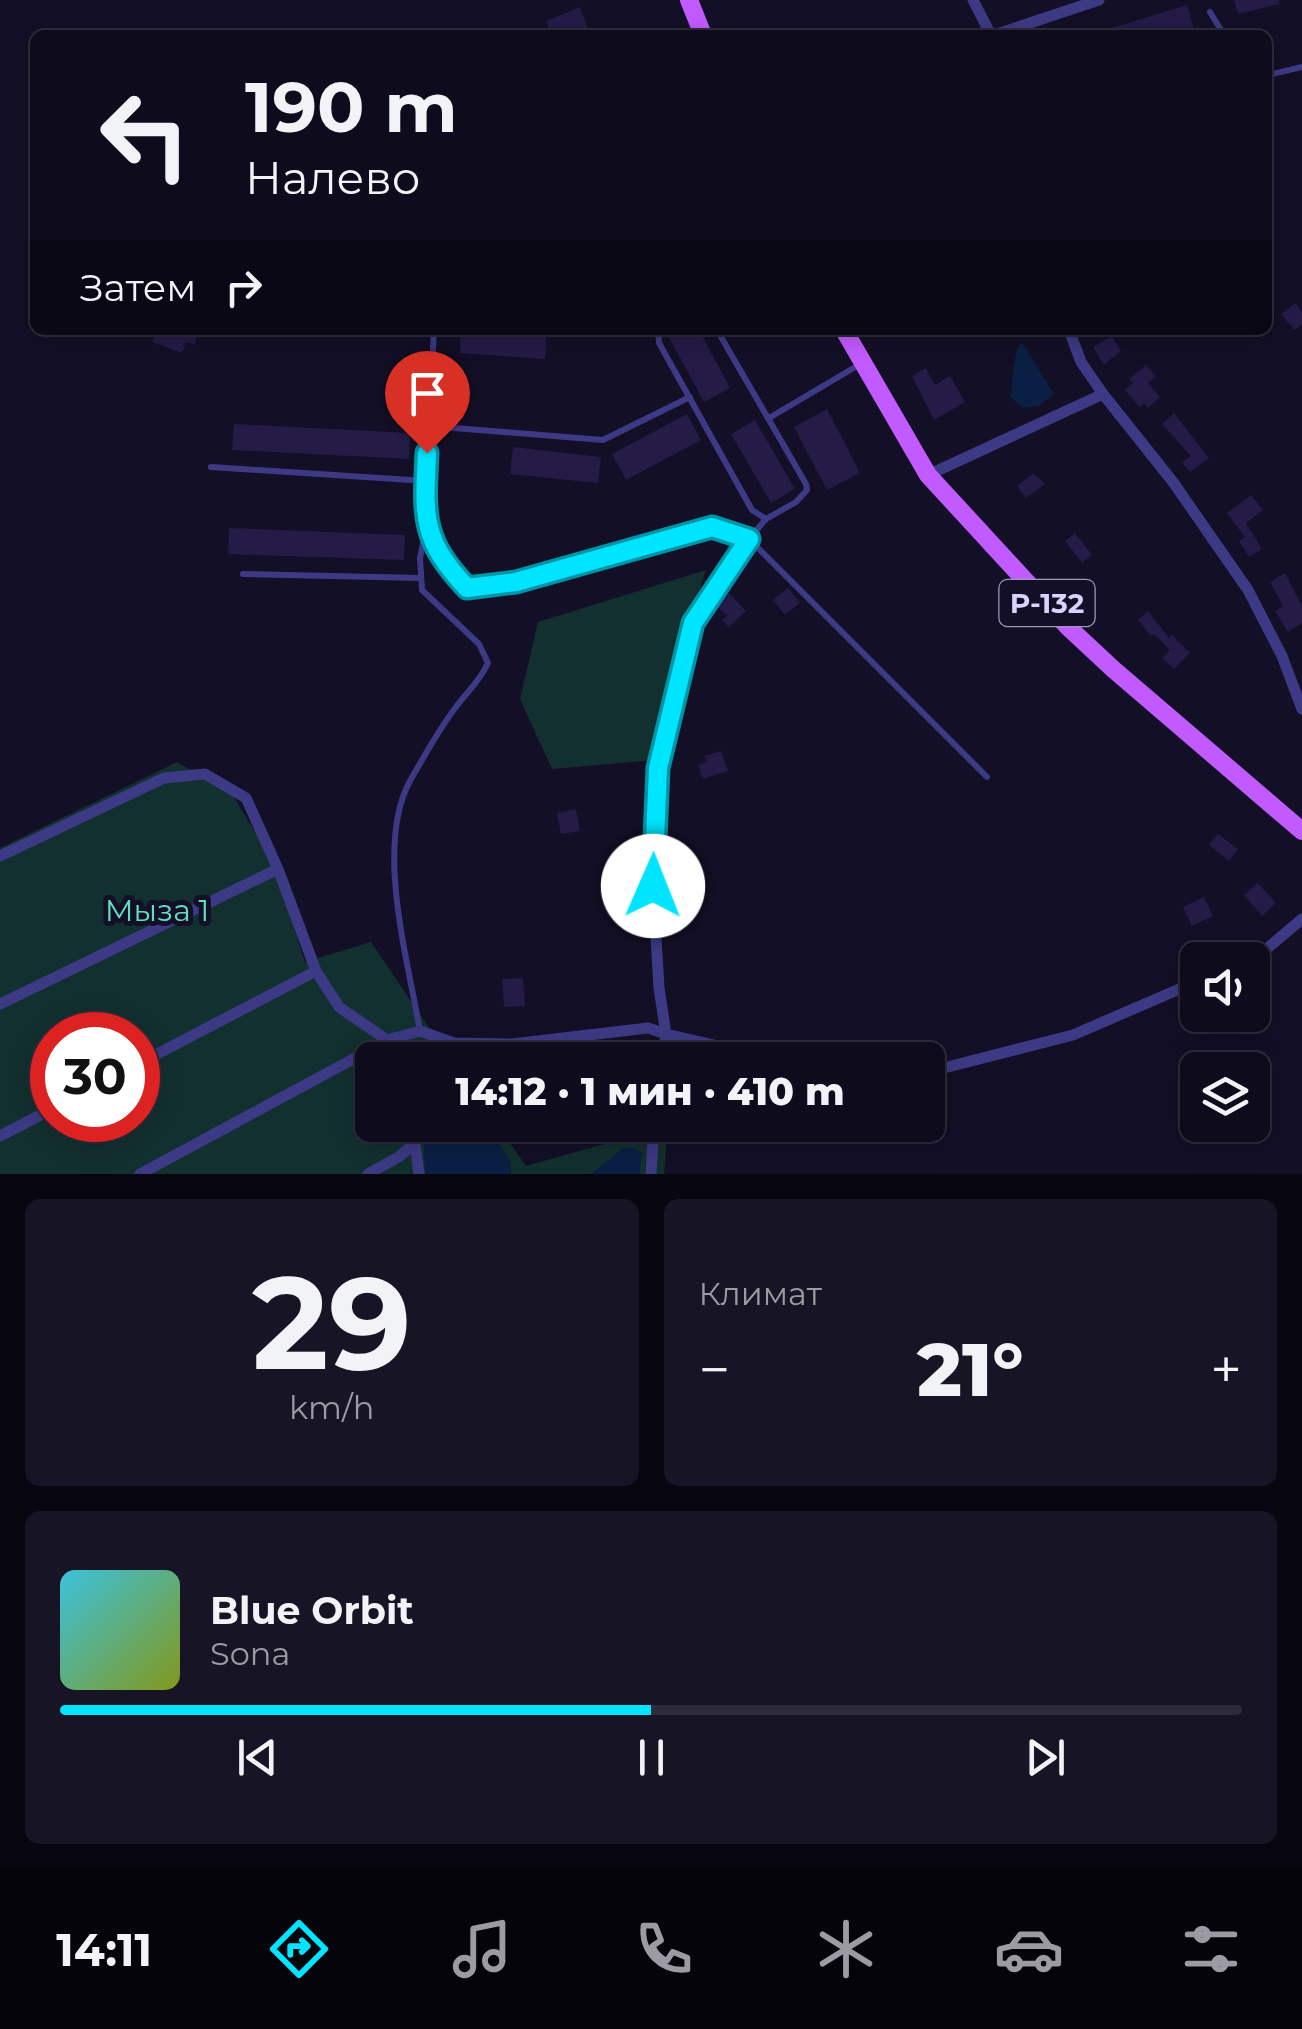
<!DOCTYPE html>
<html lang="ru">
<head>
<meta charset="utf-8">
<style>
	:root { --surface:#0e0b1c; --page:#171425; --text:#f1f3f6; --muted:#9b9ba3; --line:#2e2b3b; --accent:#00e5ff }
	body { margin:0; font-family:Montserrat,sans-serif; background:var(--page); color:var(--text); height:100vh; display:flex; flex-direction:column; font-size:38px; white-space:nowrap }
	* { box-sizing:border-box; margin:0 }
	p { font-size:32px; color:var(--muted) }
	.icon { flex:none; width:55px; height:55px; fill:none; stroke:currentColor; stroke-width:2; stroke-linecap:round; stroke-linejoin:round }
	.map { position:relative; height:1174px; overflow:hidden }
	.drawer { display:flex; flex-direction:column; gap:25px; padding:25px; background:#08060f; flex:1 }
	.drawer>* { flex:none }
	.banner { position:absolute; left:30px; top:30px; width:1242px; height:305px; border-radius:15px; box-shadow:0 5px 25px #0003,0 0 0 2px var(--line); background:#0e0b1c; color:var(--text); overflow:hidden }
	.fabs { position:absolute; left:1180px; top:942px; display:grid; gap:20px }
	.fabs a { display:grid; place-items:center; width:90px; height:90px; border-radius:15px; background:var(--surface); box-shadow:0 5px 25px #0003,0 0 0 2px var(--line); font-size:50px }
	.speed { position:absolute; left:30px; top:1012px; display:flex; gap:20px; font-size:50px; font-weight:700; text-align:center }
	.speed>* { display:grid; place-content:center; width:130px; height:130px; border-radius:50%; background:var(--surface); box-shadow:0 5px 25px #0003,0 0 0 2px var(--line); line-height:1 }
	.speed .limit { border:15px solid #d22; background:#fff; color:#111 }
	.pin { position:absolute; display:grid; place-items:center; width:85px; height:85px; color:#fff; margin:-102px -42px; border-radius:50% 50% 50% 0; rotate:-45deg; box-shadow:0 0 10px #0007 }
	.pin .icon { rotate:45deg }
	.me { position:absolute; width:110px; margin:-55px; rotate:1deg; stroke-linejoin:round; filter:drop-shadow(0 0 8px #0008) }
	.turn { display:flex; align-items:center; gap:35px; height:210px; padding:0 50px; font-size:45px }
	.turn .icon { width:130px; height:130px; stroke-width:2.5 }
	.turn b { display:block; font-size:70px; line-height:85px }
	.then { display:flex; align-items:center; height:95px; padding:0 50px; background:#0003; gap:20px; font-size:38px }
	.big { font-size:75px; font-weight:800; line-height:1.1 }
	.drawer .tile { flex:1; display:flex; flex-direction:column; justify-content:center; gap:15px; min-width:0; padding:0 35px; border-radius:15px; background:var(--page) }
	.drawer .dial { align-items:center; gap:0 }
	.dial b { font-size:130px; line-height:1 }
	.song { display:flex; align-items:center; gap:30px }
	.cover { width:120px; height:120px; border-radius:15px; background:linear-gradient(135deg,hsl(190 70% 55%),hsl(70 70% 35%)) }
	.played { height:10px; border-radius:5px; background:linear-gradient(90deg,var(--accent) 50%,var(--line) 50%) }
	.keys { display:flex; justify-content:space-around; direction:ltr }
	.heat { display:flex; justify-content:space-between; align-items:center; font-size:55px; direction:ltr }
	.drawer .tiles { flex:1; display:grid; gap:25px; grid-template-columns:1fr 1fr }
	.tile:last-child { grid-column:span 2 }
	.trip { position:absolute; left:355px; top:1042px; width:590px; height:100px; border-radius:15px; background:var(--surface); box-shadow:0 5px 25px #0003,0 0 0 2px var(--line); font-weight:800; line-height:100px; text-align:center }
	.dock { display:flex; height:160px; justify-content:space-around; align-items:center; background:#06040b; color:var(--muted) }
	.dock .icon { width:70px; height:70px }
	.dock .selected { color:var(--accent) }
	.dock b { font-size:45px; color:var(--text) }
	.map>svg:first-child { display:block }
	.green { fill:#12302f; fill-rule:evenodd }
	.water { fill:#0a1f44 }
	.building { fill:#241b47 }
	.lines { fill:none; stroke-linecap:round; stroke-linejoin:round }
	.lane { stroke:#3d3a85; stroke-width:6 }
	.street { stroke:#3d3a85; stroke-width:11 }
	.primary { stroke:#c25bff; stroke-width:18 }
	.route-casing { stroke:#0095a6; stroke-width:25 }
	.route { stroke:#00e5ff; stroke-width:18 }
	.labels { text-anchor:middle; dominant-baseline:central; stroke-width:10; stroke-linejoin:round; paint-order:stroke }
	.shield { fill:#130f26; stroke:#9e99be; stroke-width:2.5 }
	.shield-label { font-size:28px; font-weight:bold; fill:#d9d4ff }
	.park-label { font-size:30px; fill:#5fe0c0; stroke:#130f26 }
</style>
</head>
<body>
<div class="map">
<svg width="1302" height="1174" viewBox="0 0 1302 1174">
	<rect width="100%" height="100%" fill="#130f26"/>
	<!-- green -->
	<path class="green" d="M706 570 690 618 655 760 552 769 520 699 538 622Z
		M177 762 232 794 272 860 305 962 371 942 451 1060H372V1125H424L425 1174H0V848ZM52 1035H138V1120H52Z
		M486 1125H497L526 1166 668 1126 664 1174H639L641 1153 624 1148 591 1174H511L510 1161Z"/>
	<!-- water -->
	<path class="water" d="M1022 342 1054 394 1039 406 1023 408 1010 397C1014 381 1012 352 1022 342Z
		M424 1125H486L510 1161 511 1174H425Z
		M624 1148H634L642 1153 639 1174H591Z"/>
	<!-- building -->
	<path class="building" d="M1234 0H1279V4L1238 14Z
		M1187 5 1195 32 1184 35H1100L1099 32Z
		M580 7 590 35H551L546 21Z
		M1295 303 1302 312V324L1294 330 1281 314Z
		M156 330H199L194 345 186 342 182 353 152 342Z
		M461 330H547L545 359 460 353Z
		M665 330H699L730 388 704 402Z
		M1112 336 1121 351 1104 365 1093 347Z
		M1146 365 1156 377 1148 383 1160 397 1148 408 1144 403 1140 407 1125 390 1133 383 1129 379Z
		M926 368 935 385 950 376 965 402 934 420 912 376Z
		M827 409 860 473 827 490 794 427Z
		M1174 413 1209 458 1190 472 1182 462 1191 456 1162 424Z
		M687 414 701 440 626 480 612 454Z
		M755 420 795 489 771 503 731 434Z
		M234 424 410 433 409 459 232 450Z
		M513 447 601 457 598 483 510 474Z
		M1033 473 1045 484 1026 498 1017 486Z
		M1251 495 1263 510 1246 523 1262 549 1249 557 1239 541 1245 537 1227 513Z
		M229 528 405 535 404 560 228 554Z
		M1075 533 1092 555 1082 563 1065 541Z
		M1285 573 1302 606V623L1288 632 1275 611 1283 606 1270 582Z
		M788 588 800 603 785 615 773 600Z
		M729 593 746 611 729 627 722 620 727 616 716 605Z
		M1148 611 1169 638 1172 635 1190 653 1174 669 1162 658 1170 650 1154 634 1151 636 1138 620Z
		M721 751 728 771 703 779 698 765 707 762 704 756Z
		M576 809 580 831 561 834 557 813Z
		M1218 834 1238 849 1229 861 1209 845Z
		M1258 883 1276 903 1262 916 1244 895Z
		M1204 897 1213 916 1192 926 1183 907Z
		M523 978 525 1006 504 1007 502 979Z
		M635 1044 639 1056 636 1060H609L608 1046Z"/>
	<g class="lines">
		<!-- lane -->
		<path class="lane" d="M1210 12 1224 35
			M1268 75 1302 67
			M434 330 424 512 441 559 467 588 516 582 713 527 749 539 987 777
			M658 330 659 343 752 510 766 519
			M717 330 806 484 807 490 796 502 766 519 749 539
			M769 418 862 363
			M429 426 603 440 690 397
			M211 467 426 481
			M243 574 420 578
			M420 1031C408 960 374 844 411 779 425 755 439 729 456 707 467 692 480 681 488 663L479 644 422 590 420 558 427 522"/>
		<!-- street -->
		<path class="street" d="M973 0 991 35
			M994 35 1099 0
			M1069 330 1081 362 1103 394 1173 482 1248 590 1282 656 1302 709
			M928 475 1103 394
			M0 856 164 778 205 774 246 798 278 869 316 971 339 1007 387 1040 420 1031 454 1043 512 1044 648 1028 666 1034 778 1060
			M1244 960 1263 952 1302 919
			M0 1004 278 869
			M374 1060 370 1050 387 1040
			M662 1060 666 1034 659 988 653 886 658 768 693 623 749 539
			M138 1064 316 971
			M928 1072 1073 1035 1198 981
			M0 1136 52 1109
			M415 1143 419 1174
			M140 1174 370 1050
			M368 1174 400 1156 415 1143 405 1125
			M651 1174 654 1125"/>
		<!-- primary -->
		<path class="primary" d="M689 0 703 35
			M844 330 928 475 1068 627 1113 669 1302 831"/>
	</g>
	<g class="lines">
		<defs>
			<path id="route" d="M427 453C424 517 421 539 467 588L516 582 712 527 749 539 693 623 658 768 653 886"/>
		</defs>
		<!-- route casing -->
		<use href="#route" class="route-casing"/>
		<!-- route -->
		<use href="#route" class="route"/>
	</g>
	<g class="labels">
		<!-- shield labels -->
		<rect class="shield" x="999.5" y="580" width="95" height="46" rx="8"/>
		<g class="shield-label">
			<text x="1047" y="603">Р-132</text>
		</g>
		<!-- park labels -->
		<g class="park-label">
			<text x="157" y="910">Мыза 1</text>
		</g>
	</g>
</svg>
<div class="fabs">
<a><svg class="icon" aria-label="sound" viewBox="0 0 24 24"><path d="M4 9h4l5-4v14l-5-4H4zM17 9q2 3 0 6"/></svg></a>
<a><svg class="icon" aria-label="layers" viewBox="0 0 24 24"><path d="M12 4l9 5-9 5-9-5zM3 14l9 5 9-5"/></svg></a>
</div>
<div class="speed"><div class="limit">30</div></div>
<div class="pin" style="left:427px;top:453px;background:#d93025"><svg class="icon" aria-label="arrive" viewBox="0 0 24 24"><path d="M6 21V4h12l-3 4 3 4H6"/></svg></div>
<svg class="me" style="left:653px;top:886px" viewBox="-20 -20 40 40"><circle r="19" fill="#fff"/><path d="M0-13L10 11 0 6-10 11z" fill="#00e5ff"/></svg>
<div class="trip">14:12 · 1 мин · 410 m</div>
<div class="banner">
<div class="turn"><svg class="icon" aria-label="left" viewBox="0 0 24 24"><path d="M17 20v-9H6M10 6l-5 5 5 5"/></svg><div><b>190 m</b>Налево</div></div>
<div class="then">Затем<svg class="icon" aria-label="right" viewBox="0 0 24 24"><path d="M7 20v-9h11M14 6l5 5-5 5"/></svg></div>
</div>
</div>
<section class="drawer">
<div class="tiles">
<div class="tile dial"><b>29</b><p>km/h</p></div>
<div class="tile"><p>Климат</p>
<div class="heat"><a>−</a><b class="big">21°</b><a>+</a></div>
</div>
<div class="tile">
<div class="song"><i class="cover"></i><div><b>Blue Orbit</b><p>Sona</p></div></div>
<div class="played"></div>
<div class="keys"><svg class="icon" aria-label="previous" viewBox="0 0 24 24"><path d="M18 5L8 12l10 7zM5 5v14"/></svg><svg class="icon" aria-label="pause" viewBox="0 0 24 24"><path d="M8 5v14M16 5v14"/></svg><svg class="icon" aria-label="next" viewBox="0 0 24 24"><path d="M6 5l10 7-10 7zM19 5v14"/></svg></div>
</div>
</div>
</section>
<nav class="dock">
<b>14:11</b>
<svg class="icon selected" aria-label="directions" viewBox="0 0 24 24"><path d="M12 3l9 9-9 9-9-9zM9 14v-3h6M13 9l2 2-2 2"/></svg>
<svg class="icon" aria-label="music" viewBox="0 0 24 24"><path d="M9 18V5l10-2v13"/><circle cx="6" cy="18" r="3"/><circle cx="16" cy="16" r="3"/></svg>
<svg class="icon" aria-label="phone" viewBox="0 0 24 24"><path d="M5 4h4l2 5-3 2q2 4 5 5l2-3 5 2v4C11 20 4 13 5 4z"/></svg>
<svg class="icon" aria-label="climate" viewBox="0 0 24 24"><path d="M12 3v18M4 7l16 10M4 17L20 7"/></svg>
<svg class="icon" aria-label="car" viewBox="0 0 24 24"><path d="M5 17H2v-5l4-1 3-4h7l3 4 3 1v5h-3M9 17h6M6 11h13"/><circle cx="7" cy="17" r="2"/><circle cx="17" cy="17" r="2"/></svg>
<svg class="icon" aria-label="filters" viewBox="0 0 24 24"><path d="M4 7h16M4 17h16"/><circle cx="9" cy="7" r="2"/><circle cx="15" cy="17" r="2"/></svg>
</nav>
</body>
</html>
